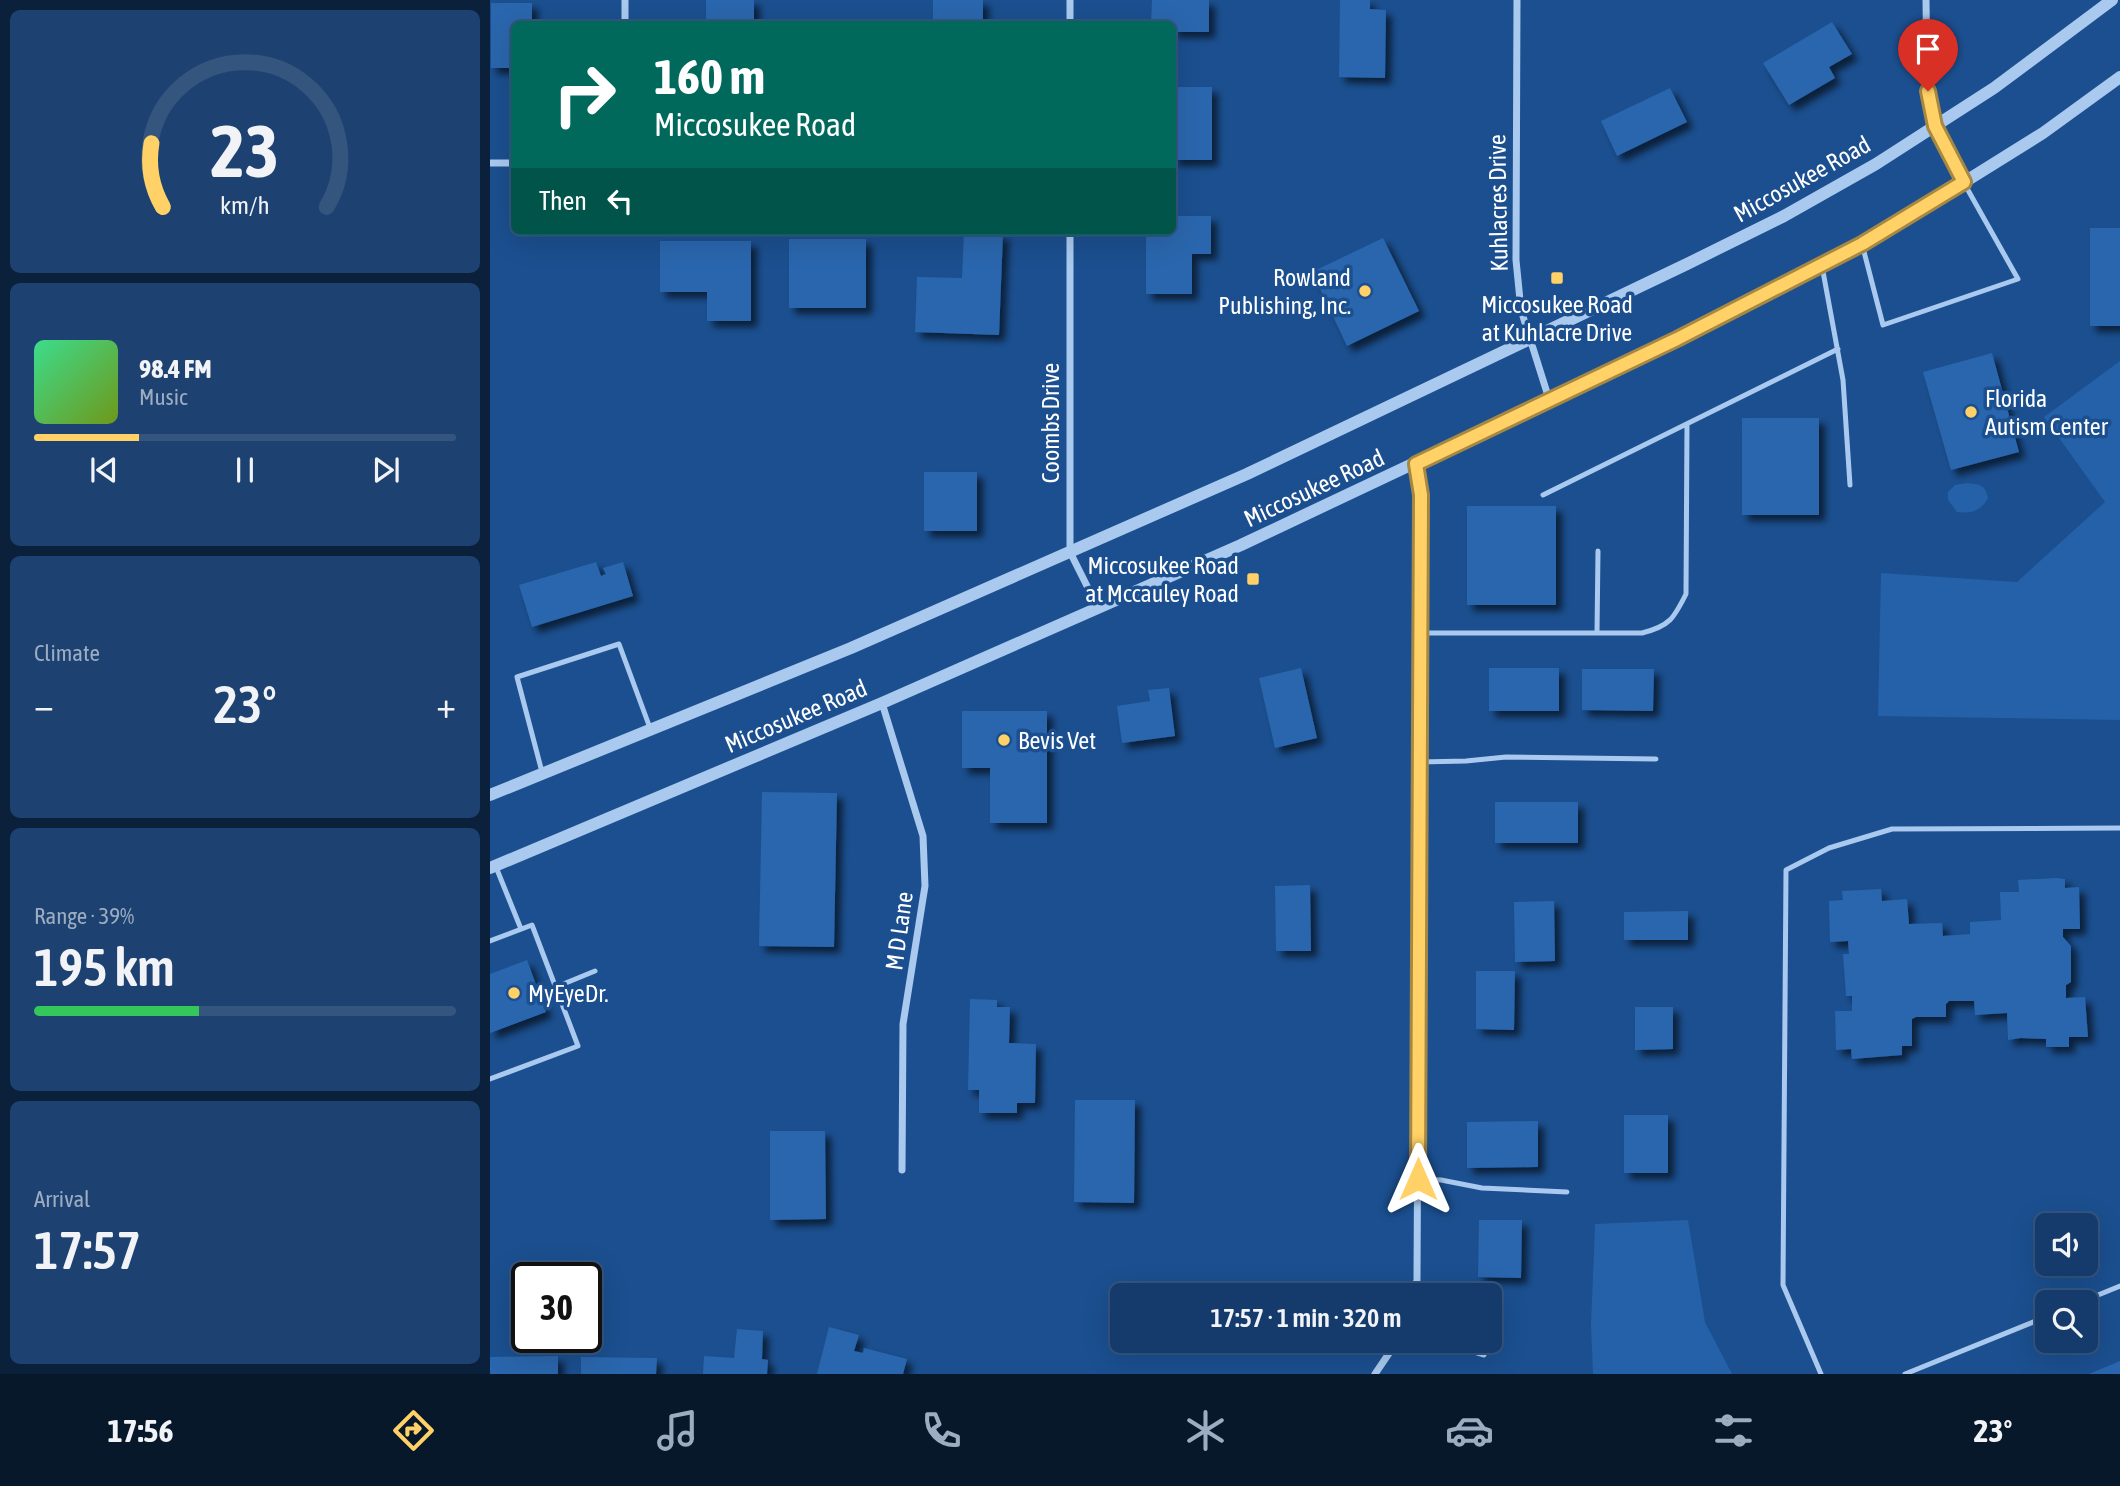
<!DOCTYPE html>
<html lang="en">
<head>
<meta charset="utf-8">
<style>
	:root { --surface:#143b6b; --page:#1d4271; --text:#f1f3f6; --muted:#9dadc1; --line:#33557e; --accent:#ffd166 }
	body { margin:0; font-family:"Asap Condensed",sans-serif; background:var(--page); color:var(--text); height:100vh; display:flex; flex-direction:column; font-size:26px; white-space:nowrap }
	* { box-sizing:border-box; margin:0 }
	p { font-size:23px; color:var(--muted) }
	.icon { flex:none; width:38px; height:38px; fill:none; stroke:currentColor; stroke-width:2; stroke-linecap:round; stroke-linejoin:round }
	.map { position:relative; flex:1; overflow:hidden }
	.details { display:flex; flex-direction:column; gap:10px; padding:10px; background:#0b203b; width:490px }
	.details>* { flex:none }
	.top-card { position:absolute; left:21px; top:21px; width:665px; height:214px; border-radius:10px; box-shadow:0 7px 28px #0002,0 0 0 2px var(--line); background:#00695c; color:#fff; overflow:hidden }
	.tools { position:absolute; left:1545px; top:1213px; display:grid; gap:14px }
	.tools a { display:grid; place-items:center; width:63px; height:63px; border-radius:10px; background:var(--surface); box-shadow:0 7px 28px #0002,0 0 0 2px var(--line); font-size:35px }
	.speed { position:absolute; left:21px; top:1262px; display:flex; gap:14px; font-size:35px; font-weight:700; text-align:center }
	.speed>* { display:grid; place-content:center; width:91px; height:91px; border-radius:50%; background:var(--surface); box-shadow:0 7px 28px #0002,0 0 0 2px var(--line); line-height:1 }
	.speed .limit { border:4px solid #111; border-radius:10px; background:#fff; color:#111 }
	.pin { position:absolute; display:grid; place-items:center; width:60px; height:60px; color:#fff; margin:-72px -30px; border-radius:50% 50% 50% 0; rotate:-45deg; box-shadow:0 0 7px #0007 }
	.pin .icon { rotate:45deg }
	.me { position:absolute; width:77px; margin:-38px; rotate:0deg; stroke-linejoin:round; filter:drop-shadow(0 0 5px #0008) }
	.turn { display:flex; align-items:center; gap:24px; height:147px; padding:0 28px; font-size:32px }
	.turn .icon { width:91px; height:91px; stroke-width:2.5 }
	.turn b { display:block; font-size:49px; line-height:60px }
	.then { display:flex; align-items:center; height:66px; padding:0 28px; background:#0003; gap:14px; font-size:26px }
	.big { font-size:52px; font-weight:600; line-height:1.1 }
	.details .tile { flex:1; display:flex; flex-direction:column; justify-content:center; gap:10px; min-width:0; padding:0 24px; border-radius:10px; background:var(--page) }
	.details .dial { align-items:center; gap:0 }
	.dial svg { height:182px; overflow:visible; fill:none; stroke:var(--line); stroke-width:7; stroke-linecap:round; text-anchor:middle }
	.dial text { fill:var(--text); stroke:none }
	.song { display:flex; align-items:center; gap:21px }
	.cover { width:84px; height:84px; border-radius:10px; background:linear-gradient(135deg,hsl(150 70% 55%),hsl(80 70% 35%)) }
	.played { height:7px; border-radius:4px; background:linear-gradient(90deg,var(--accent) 25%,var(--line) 25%) }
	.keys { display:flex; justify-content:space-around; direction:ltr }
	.heat { display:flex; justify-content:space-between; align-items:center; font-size:38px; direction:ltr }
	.charge { height:10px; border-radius:5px; background:linear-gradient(90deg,#34c759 39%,var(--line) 0) }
	.trip { position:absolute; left:620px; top:1283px; width:392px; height:70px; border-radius:10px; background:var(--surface); box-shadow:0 7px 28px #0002,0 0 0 2px var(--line); font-weight:600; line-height:70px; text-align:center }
	.dock { display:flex; height:112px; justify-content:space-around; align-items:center; background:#08182b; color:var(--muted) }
	.dock .icon { width:49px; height:49px }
	.dock .active { color:var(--accent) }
	.dock b { font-size:32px; color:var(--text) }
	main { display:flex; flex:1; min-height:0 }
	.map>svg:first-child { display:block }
	.green { fill:#2461a8 }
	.building { fill:#2a66ad; filter:url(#shadow) }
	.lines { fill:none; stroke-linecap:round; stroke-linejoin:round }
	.service { stroke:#a9c9ee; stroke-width:5 }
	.minor { stroke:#a9c9ee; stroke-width:7 }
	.tertiary { stroke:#a9c9ee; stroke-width:12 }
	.route-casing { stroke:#a68842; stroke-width:18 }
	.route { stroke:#ffd166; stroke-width:12 }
	.poi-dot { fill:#ffd166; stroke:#1b4f8f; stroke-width:2.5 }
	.labels { text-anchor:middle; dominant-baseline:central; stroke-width:7; stroke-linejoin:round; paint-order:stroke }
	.street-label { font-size:24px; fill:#fff; stroke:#1b4f8f }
	.poi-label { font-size:24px; fill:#fff; stroke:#1b4f8f; text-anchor:start }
</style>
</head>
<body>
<main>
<section class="details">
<div class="tile dial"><svg viewBox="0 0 100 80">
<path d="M14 69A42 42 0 1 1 86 69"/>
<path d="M14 69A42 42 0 0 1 9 41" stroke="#ffd166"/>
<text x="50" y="56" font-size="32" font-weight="700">23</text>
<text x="50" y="72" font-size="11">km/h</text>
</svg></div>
<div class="tile">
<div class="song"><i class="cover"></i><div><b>98.4 FM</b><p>Music</p></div></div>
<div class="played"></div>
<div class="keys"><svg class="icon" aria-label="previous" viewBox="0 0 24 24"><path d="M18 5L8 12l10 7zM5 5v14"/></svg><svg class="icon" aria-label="pause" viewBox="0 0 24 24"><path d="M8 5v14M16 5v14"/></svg><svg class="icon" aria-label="next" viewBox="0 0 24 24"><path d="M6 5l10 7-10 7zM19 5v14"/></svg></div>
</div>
<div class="tile"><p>Climate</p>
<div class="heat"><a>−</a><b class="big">23°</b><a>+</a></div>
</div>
<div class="tile"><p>Range · 39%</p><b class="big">195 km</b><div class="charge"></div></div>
<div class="tile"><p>Arrival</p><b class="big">17:57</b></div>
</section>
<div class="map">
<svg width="1630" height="1374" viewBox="0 0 1630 1374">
	<defs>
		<filter id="shadow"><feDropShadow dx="6" dy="6" stdDeviation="3.5" flood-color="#0009"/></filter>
	</defs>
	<rect width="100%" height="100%" fill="#1b4f8f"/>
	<!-- green -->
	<path class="green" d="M1630 361V720L1388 716 1391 573 1527 582 1615 502 1554 417Z
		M1477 483C1489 484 1496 485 1498 498 1492 511 1480 514 1467 512L1458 500V492L1465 485Z
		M1198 1220 1215 1322 1242 1374H1103L1101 1325 1105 1224Z"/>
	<!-- building -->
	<path class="building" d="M216 0H264V24H216Z
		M443 0H493V24H443Z
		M662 0H719V32H682V24H661Z
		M850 0H880V9L896 10 895 78 849 77Z
		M1 3H42V24H24V68H1Z
		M1342 22 1362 54 1339 67 1345 78 1299 105 1273 63Z
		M682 87H722V160H682Z
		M1180 88 1197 122 1127 156 1111 121Z
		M682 216H721V254H702V294H656V231H682Z
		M1600 228H1630V326H1600Z
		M474 232 513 234 509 335 425 332 427 277 472 278Z
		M893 238 929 311 857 346 822 272Z
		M299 239H376V308H299Z
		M170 241H261V321H217V292H170Z
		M1502 353 1529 452 1461 470 1433 372Z
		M1252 418H1329V515H1252Z
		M434 472H487V531H434Z
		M977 506H1066V605H977Z
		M106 562 111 576 116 574 113 568 133 562 143 596 42 627 29 585Z
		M811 668 827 738 785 748 769 678Z
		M999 668H1069V711H999Z
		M1092 669H1164L1163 711 1092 710Z
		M679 688 685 736 632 743 627 706 660 701 658 690Z
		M472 711H557V823H500V768H472Z
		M272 792 347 793 344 947 269 946Z
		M1005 802H1088V843H1005Z
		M1567 878 1575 879V888L1589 887 1590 929H1573V937L1581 946V982L1576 985V998L1595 997 1598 1037H1579V1047H1556V1039L1531 1038 1518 1040 1517 1013 1485 1015 1484 1001H1459L1456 1004V1017H1426L1422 1019V1046H1412V1055L1362 1059 1361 1049 1346 1050 1345 1011H1362V996H1356L1353 954H1359L1358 941 1340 942 1339 901 1353 900 1352 891 1391 889 1392 901 1417 899 1419 924 1452 923 1453 936 1480 934V922L1511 920 1510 892H1529L1528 880Z
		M820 885 821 951H786L785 886Z
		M1064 901 1065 961 1025 962 1024 902Z
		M1198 911V940H1134V912Z
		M37 960 56 1012 0 1033V974Z
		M986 971H1025L1024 1030 986 1029Z
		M480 999 507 1000V1007H520L519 1043 546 1044 545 1103H527V1113H489V1090H478Z
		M1145 1007H1183V1049L1145 1050Z
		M585 1100H645L644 1203 584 1202Z
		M1134 1115H1178V1173H1134Z
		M1048 1121V1167L977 1168V1122Z
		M280 1131H335L336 1219 280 1220Z
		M989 1220H1032L1031 1278 988 1277Z
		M339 1327 369 1335 364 1351 373 1353 374 1348 417 1359 413 1374H327Z
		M247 1329 273 1331 272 1359 278 1360 277 1374H213L214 1356 244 1358Z
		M68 1356V1374H0V1357Z
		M91 1357 167 1358 166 1374H91Z
		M1630 1361V1374H1599Z"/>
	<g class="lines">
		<!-- service -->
		<path class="service" d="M1372 244 1393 325 1528 279 1474 183
			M1332 266 1353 380 1360 485
			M1053 495 1348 349
			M930 633H1152C1180 626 1184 618 1196 594L1197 424
			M1107 633 1108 551
			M929 762 976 761 1016 757 1166 759
			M52 772 27 677 129 644 160 728
			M6 867 31 929
			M0 941 42 925 88 1046 0 1079
			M66 987 105 971
			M928 1179 951 1180 992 1188 1077 1192
			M1591 1302 1630 1286
			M946 1340 994 1355
			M1331 1374 1293 1285 1296 870 1339 848 1402 829 1630 828
			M1415 1374 1558 1316"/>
		<!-- minor -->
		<path class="minor" d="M135 0V24
			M1027 0 1026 260 1031 310 1059 399
			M1436 0 1437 75 1445 126 1473 182
			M580 24V0
			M0 163H24
			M580 231V552L608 608
			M392 703 433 836 435 886 413 1024 412 1170
			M923 1295 927 1280 931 495 926 464
			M885 1374 908 1340"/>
		<!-- tertiary -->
		<path class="tertiary" d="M0 795 361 648 757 474 1197 264 1294 216 1386 164 1504 88 1622 0
			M0 868 392 703 751 545 1187 339 1383 239 1553 133 1630 77"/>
	</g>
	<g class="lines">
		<defs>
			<path id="route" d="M928 1179 931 495 926 464 1187 339 1372 244 1474 182 1445 126 1438 91"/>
		</defs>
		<!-- route casing -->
		<use href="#route" class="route-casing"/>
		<!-- route -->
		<use href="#route" class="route"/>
	</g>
	<!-- markers -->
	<g class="poi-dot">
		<rect x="1060" y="271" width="14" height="14" rx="3.5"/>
		<circle cx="875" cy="291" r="7"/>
		<circle cx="1481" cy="412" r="7"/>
		<rect x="756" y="572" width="14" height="14" rx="3.5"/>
		<circle cx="514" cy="740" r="7"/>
		<circle cx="24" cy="993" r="7"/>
	</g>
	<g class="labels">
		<!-- street labels -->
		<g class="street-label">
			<text transform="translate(1312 179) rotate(-29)">Miccosukee Road</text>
			<text transform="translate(1008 203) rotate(-91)">Kuhlacres Drive</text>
			<text transform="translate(560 423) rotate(-90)">Coombs Drive</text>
			<text transform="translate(824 488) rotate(-25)">Miccosukee Road</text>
			<text transform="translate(306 716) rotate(-23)">Miccosukee Road</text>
			<text transform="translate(409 931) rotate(-82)">M D Lane</text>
		</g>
		<!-- poi labels -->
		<g class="poi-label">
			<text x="861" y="277" text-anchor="end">Rowland<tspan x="861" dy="28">Publishing, Inc.</tspan></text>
			<text x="1067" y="304" text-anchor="middle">Miccosukee Road<tspan x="1067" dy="28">at Kuhlacre Drive</tspan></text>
			<text x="1495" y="398">Florida<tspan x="1495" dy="28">Autism Center</tspan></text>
			<text x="749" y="565" text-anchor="end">Miccosukee Road<tspan x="749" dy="28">at Mccauley Road</tspan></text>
			<text x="528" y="740">Bevis Vet</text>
			<text x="38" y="993">MyEyeDr.</text>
		</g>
	</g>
</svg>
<div class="tools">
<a><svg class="icon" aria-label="sound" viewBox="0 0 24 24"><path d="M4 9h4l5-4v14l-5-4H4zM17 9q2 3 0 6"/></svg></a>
<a><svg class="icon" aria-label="search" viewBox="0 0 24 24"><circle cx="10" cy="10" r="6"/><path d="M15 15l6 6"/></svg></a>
</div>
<div class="speed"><div class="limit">30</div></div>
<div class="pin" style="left:1438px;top:91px;background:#d93025"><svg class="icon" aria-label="arrive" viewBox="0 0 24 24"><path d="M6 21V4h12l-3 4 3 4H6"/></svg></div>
<svg class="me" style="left:928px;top:1179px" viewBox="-20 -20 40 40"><path d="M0-17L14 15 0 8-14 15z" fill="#ffd166" stroke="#fff" stroke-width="4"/></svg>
<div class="trip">17:57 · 1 min · 320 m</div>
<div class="top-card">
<div class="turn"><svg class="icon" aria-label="right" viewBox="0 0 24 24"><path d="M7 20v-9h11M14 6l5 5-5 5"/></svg><div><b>160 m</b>Miccosukee Road</div></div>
<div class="then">Then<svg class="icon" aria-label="left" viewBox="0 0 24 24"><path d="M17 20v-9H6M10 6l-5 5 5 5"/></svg></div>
</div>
</div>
</main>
<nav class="dock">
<b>17:56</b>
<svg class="icon active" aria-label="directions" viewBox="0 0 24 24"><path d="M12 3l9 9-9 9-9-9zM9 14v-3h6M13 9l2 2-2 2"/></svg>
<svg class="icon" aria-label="music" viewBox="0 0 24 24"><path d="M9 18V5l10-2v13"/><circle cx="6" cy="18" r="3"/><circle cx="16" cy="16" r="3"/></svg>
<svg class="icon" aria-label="phone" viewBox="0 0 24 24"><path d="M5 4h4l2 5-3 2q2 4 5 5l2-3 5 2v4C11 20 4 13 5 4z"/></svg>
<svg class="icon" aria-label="climate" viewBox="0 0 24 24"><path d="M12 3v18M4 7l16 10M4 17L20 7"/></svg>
<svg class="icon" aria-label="car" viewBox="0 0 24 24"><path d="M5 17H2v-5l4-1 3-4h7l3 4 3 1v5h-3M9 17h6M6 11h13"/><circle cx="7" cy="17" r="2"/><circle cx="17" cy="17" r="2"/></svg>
<svg class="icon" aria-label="filters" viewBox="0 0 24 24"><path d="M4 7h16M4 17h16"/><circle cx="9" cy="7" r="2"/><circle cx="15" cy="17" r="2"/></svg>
<b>23°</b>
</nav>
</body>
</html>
